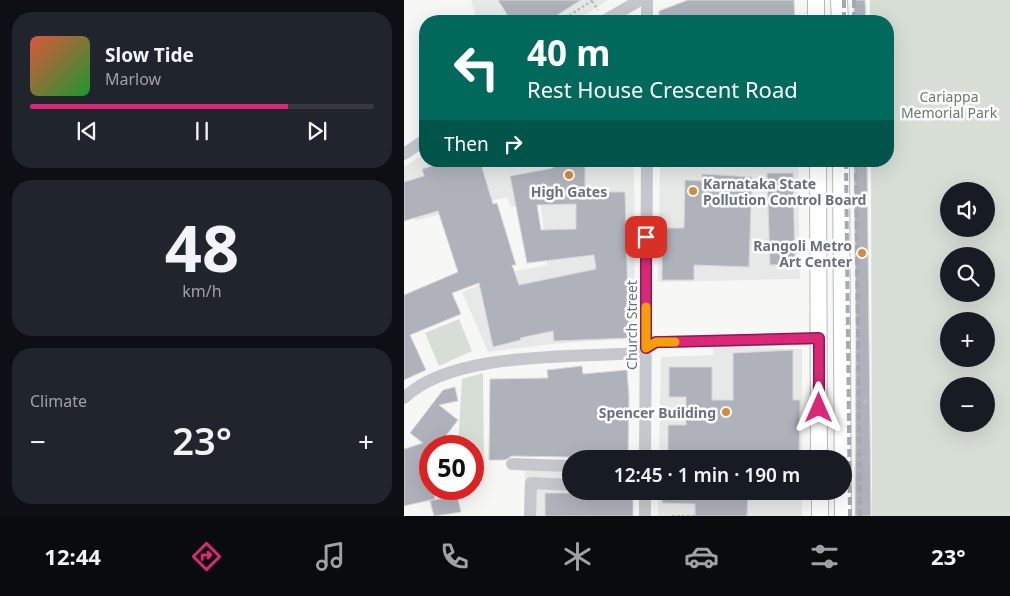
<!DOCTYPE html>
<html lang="en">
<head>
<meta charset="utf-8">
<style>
	:root { --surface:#171b24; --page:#20242c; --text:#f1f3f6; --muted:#9ea1a6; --line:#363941; --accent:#db2777 }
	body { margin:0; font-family:"Noto Sans",sans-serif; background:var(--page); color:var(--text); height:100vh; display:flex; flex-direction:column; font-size:19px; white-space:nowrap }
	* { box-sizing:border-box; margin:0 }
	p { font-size:16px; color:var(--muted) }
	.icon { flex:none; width:28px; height:28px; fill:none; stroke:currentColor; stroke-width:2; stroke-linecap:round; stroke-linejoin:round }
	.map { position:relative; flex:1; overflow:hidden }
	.sheet { display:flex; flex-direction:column; gap:12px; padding:12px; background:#0d0f14; width:404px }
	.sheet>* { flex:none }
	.hud { position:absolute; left:15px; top:15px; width:475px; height:152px; border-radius:20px; box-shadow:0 5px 20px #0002; background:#00695c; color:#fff; overflow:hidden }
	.fabs { position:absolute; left:536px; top:182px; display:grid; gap:10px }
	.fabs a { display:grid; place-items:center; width:55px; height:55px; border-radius:50%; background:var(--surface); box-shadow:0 5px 20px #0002; font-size:25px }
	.speed { position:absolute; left:15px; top:435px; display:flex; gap:10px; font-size:25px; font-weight:700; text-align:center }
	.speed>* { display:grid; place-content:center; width:65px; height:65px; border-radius:50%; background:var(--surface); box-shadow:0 5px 20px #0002; line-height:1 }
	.speed .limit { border:8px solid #d22; background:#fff; color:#111 }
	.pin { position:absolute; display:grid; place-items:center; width:42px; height:42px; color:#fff; margin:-21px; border-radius:10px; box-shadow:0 2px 8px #0006 }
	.me { position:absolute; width:55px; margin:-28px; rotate:0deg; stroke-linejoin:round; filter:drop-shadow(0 0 4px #0008) }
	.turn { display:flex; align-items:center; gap:18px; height:105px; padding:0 25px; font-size:22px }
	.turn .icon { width:65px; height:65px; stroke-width:2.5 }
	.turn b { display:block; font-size:35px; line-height:42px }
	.then { display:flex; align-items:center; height:48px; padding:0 25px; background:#0003; gap:10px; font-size:19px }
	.big { font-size:38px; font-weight:600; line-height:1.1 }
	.sheet .tile { flex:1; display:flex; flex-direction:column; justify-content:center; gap:8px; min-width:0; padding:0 18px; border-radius:20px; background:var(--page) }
	.sheet .dial { align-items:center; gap:0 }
	.dial b { font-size:65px; line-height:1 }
	.song { display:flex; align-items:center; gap:15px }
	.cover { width:60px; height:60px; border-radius:8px; background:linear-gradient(135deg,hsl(10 70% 55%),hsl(130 70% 35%)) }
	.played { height:5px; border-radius:2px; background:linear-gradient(90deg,var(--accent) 75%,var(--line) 75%) }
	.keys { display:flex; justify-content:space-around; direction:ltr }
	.heat { display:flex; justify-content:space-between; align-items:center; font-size:28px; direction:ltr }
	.trip { position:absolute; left:158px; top:450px; width:290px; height:50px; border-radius:25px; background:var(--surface); box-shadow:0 5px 20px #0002; font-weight:600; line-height:50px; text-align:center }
	.menu { display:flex; height:80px; justify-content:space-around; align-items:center; background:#090b0e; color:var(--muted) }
	.menu .icon { width:35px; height:35px }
	.menu .selected { color:var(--accent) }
	.menu b { font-size:22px; color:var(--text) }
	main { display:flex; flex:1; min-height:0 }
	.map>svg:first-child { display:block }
	.built { fill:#e7e8e8 }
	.green { fill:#d7ded6; fill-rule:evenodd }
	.building { fill:#afb2bb; stroke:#d8d9d7; fill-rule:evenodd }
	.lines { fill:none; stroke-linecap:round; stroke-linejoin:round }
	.major-casing { stroke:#b9babf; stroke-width:18 }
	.path { stroke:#bdbec1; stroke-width:2.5; stroke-dasharray:2.5 2.5; stroke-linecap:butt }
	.minor { stroke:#c6c7cc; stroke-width:12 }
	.major { stroke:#fff; stroke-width:16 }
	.rail { stroke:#a6a9b0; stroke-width:4; stroke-dasharray:8 4; stroke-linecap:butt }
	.route-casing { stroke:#8e194d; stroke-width:12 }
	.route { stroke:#db2777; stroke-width:9 }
	.slow { stroke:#f59e0b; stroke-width:9 }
	.poi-dot { fill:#d88a34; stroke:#fff; stroke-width:2 }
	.labels { text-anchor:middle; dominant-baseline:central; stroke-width:5; stroke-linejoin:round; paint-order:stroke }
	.park-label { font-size:14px; fill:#677b69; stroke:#fff }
	.poi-label { font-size:14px; font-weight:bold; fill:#687084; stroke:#fff; text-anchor:end }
	.street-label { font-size:14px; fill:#687084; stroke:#fff }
</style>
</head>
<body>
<main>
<section class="sheet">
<div class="tile">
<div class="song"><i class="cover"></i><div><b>Slow Tide</b><p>Marlow</p></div></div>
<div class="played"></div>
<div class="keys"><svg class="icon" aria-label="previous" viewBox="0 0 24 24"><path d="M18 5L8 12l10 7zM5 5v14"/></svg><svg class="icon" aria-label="pause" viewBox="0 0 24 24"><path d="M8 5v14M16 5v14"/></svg><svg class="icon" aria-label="next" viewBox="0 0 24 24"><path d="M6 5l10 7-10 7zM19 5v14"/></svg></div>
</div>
<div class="tile dial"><b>48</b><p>km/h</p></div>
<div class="tile"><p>Climate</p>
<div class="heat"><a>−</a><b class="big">23°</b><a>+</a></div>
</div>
</section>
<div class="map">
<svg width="607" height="516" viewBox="0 0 607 516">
	<rect width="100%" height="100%" fill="#f7f7f5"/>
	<!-- built -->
	<path class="built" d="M67 0H204L172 21H73Z
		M21 153V161H230L231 338 148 344 84 352 58 292 112 271 143 265 137 204 107 207 103 197 11 221 0 188V167Z
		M256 161H394L396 279 254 282Z
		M309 346 398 349V459H255L257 357 309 355Z
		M121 468 166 469V491H229V516H120Z
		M254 491H398V516H254Z"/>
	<!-- green -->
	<path class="green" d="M466 0H606V516H468L467 161H484V21H466ZM545 191H582V229H545ZM545 256H582V294H545ZM545 321H582V359H545ZM545 386H582V424H545Z
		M55 319 68 351 35 366 21 333Z
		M79 373 80 467H69V446H54L58 379Z"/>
	<!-- building -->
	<path class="building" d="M94 0H177L144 21H107Z
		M284 0H390L391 21H255V11Z
		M450 0H461L462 21H450Z
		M33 161H76L89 204 93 203 112 265H108L115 285 192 269 190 255 123 263 106 176 149 168V161H170V166H181V192H221L225 338 150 341 149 331 116 338 117 340 89 347 75 283 48 293 57 314 6 335 22 370 0 380V295L54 272 34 211 0 221V182L20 176 18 169 34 164ZM172 204V229L137 230 133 205Z
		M450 161H463L467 516H451L452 331Z
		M363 173H389L391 264 366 265Z
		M298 174 348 177 345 267 290 265V280H258V228H280L281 180 298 181Z
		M389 350V400H396L395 459 264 458V425H282V397H265V367H308V400H329V353Z
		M178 366 179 374 223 370 225 397 224 458 108 456 101 460H85L86 379 144 378 143 370Z
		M51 387 54 401 35 405 54 420 34 446H26V489H29L31 499 0 506V449L19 443 6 433 39 390Z
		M258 491H338L344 493 343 516H291V504L258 503Z
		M141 493H229V516H141Z
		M53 495 57 512 30 516 26 501Z"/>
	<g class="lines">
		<defs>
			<path id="major" d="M412 0V21
				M435 0 436 21
				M414 161 415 459
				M437 161 439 516
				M416 491V516"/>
		</defs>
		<!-- major casing -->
		<use href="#major" class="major-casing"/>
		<!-- path -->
		<path class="path" d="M188 1 194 10
			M157 21 189 0
			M460 403 462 399V403
			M268 516H291"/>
		<!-- minor -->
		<path class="minor" d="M243 0V21
			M200 21 236 0
			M0 154 21 140
			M0 398C48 351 168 358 233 353L252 342 415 339
			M241 459 243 161
			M108 464 166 466
			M241 491V516
			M126 516 127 483 166 485"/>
		<!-- major -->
		<use href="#major" class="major"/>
		<!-- rail -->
		<path class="rail" d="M440 0V21
			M450 0V21
			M442 161 446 516
			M452 161 456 516"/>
	</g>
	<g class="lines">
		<defs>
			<path id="route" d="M242 237V348L252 342H261L415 338V408"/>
		</defs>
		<!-- route casing -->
		<use href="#route" class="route-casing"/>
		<!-- route -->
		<use href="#route" class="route"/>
		<!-- slow -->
		<path class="slow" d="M242 307V348L252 342H271"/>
	</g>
	<!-- markers -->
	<g class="poi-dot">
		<circle cx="165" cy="175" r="5"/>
		<circle cx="289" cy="191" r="5"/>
		<circle cx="458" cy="253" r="5"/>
		<circle cx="322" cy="412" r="5"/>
	</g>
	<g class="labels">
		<!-- park labels -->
		<g class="park-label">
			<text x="545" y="96">Cariappa<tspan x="545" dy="16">Memorial Park</tspan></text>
		</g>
		<!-- poi labels -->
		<g class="poi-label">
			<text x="299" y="183" text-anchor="start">Karnataka State<tspan x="299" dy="16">Pollution Control Board</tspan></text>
			<text x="165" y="191" text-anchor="middle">High Gates</text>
			<text x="448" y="245">Rangoli Metro<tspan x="448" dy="16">Art Center</tspan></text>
			<text x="312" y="412">Spencer Building</text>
		</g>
		<!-- street labels -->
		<g class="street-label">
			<text transform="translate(227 325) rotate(-90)">Church Street</text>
		</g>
	</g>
</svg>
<div class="fabs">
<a><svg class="icon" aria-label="sound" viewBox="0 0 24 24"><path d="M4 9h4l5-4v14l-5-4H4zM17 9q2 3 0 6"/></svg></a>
<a><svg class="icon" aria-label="search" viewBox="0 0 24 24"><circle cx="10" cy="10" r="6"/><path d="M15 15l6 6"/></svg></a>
<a>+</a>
<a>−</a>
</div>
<div class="speed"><div class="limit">50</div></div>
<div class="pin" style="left:242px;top:237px;background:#d93025"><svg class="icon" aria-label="arrive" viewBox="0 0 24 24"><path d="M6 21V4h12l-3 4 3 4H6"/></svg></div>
<svg class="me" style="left:415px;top:408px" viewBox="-20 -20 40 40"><path d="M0-17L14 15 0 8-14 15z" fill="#db2777" stroke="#fff" stroke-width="4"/></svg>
<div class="trip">12:45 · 1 min · 190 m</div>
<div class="hud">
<div class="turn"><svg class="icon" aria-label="left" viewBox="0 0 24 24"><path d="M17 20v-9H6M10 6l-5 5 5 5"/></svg><div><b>40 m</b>Rest House Crescent Road</div></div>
<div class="then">Then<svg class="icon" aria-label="right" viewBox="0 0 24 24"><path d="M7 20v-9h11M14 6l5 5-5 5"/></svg></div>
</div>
</div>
</main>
<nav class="menu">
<b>12:44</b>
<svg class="icon selected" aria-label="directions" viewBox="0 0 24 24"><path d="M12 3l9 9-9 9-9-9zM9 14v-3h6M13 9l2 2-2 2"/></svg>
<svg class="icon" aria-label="music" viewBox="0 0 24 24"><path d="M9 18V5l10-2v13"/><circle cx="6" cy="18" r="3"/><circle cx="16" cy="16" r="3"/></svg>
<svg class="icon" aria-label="phone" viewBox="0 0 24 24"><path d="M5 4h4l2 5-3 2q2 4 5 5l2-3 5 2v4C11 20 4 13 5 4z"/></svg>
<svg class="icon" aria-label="climate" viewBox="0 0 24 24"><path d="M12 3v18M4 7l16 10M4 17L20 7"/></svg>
<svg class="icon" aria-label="car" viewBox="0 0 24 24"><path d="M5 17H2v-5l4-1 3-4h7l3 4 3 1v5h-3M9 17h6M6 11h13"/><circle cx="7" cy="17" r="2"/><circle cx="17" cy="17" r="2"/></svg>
<svg class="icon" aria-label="filters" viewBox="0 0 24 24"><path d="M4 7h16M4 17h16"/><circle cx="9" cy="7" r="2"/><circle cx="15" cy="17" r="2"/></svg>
<b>23°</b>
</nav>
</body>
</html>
